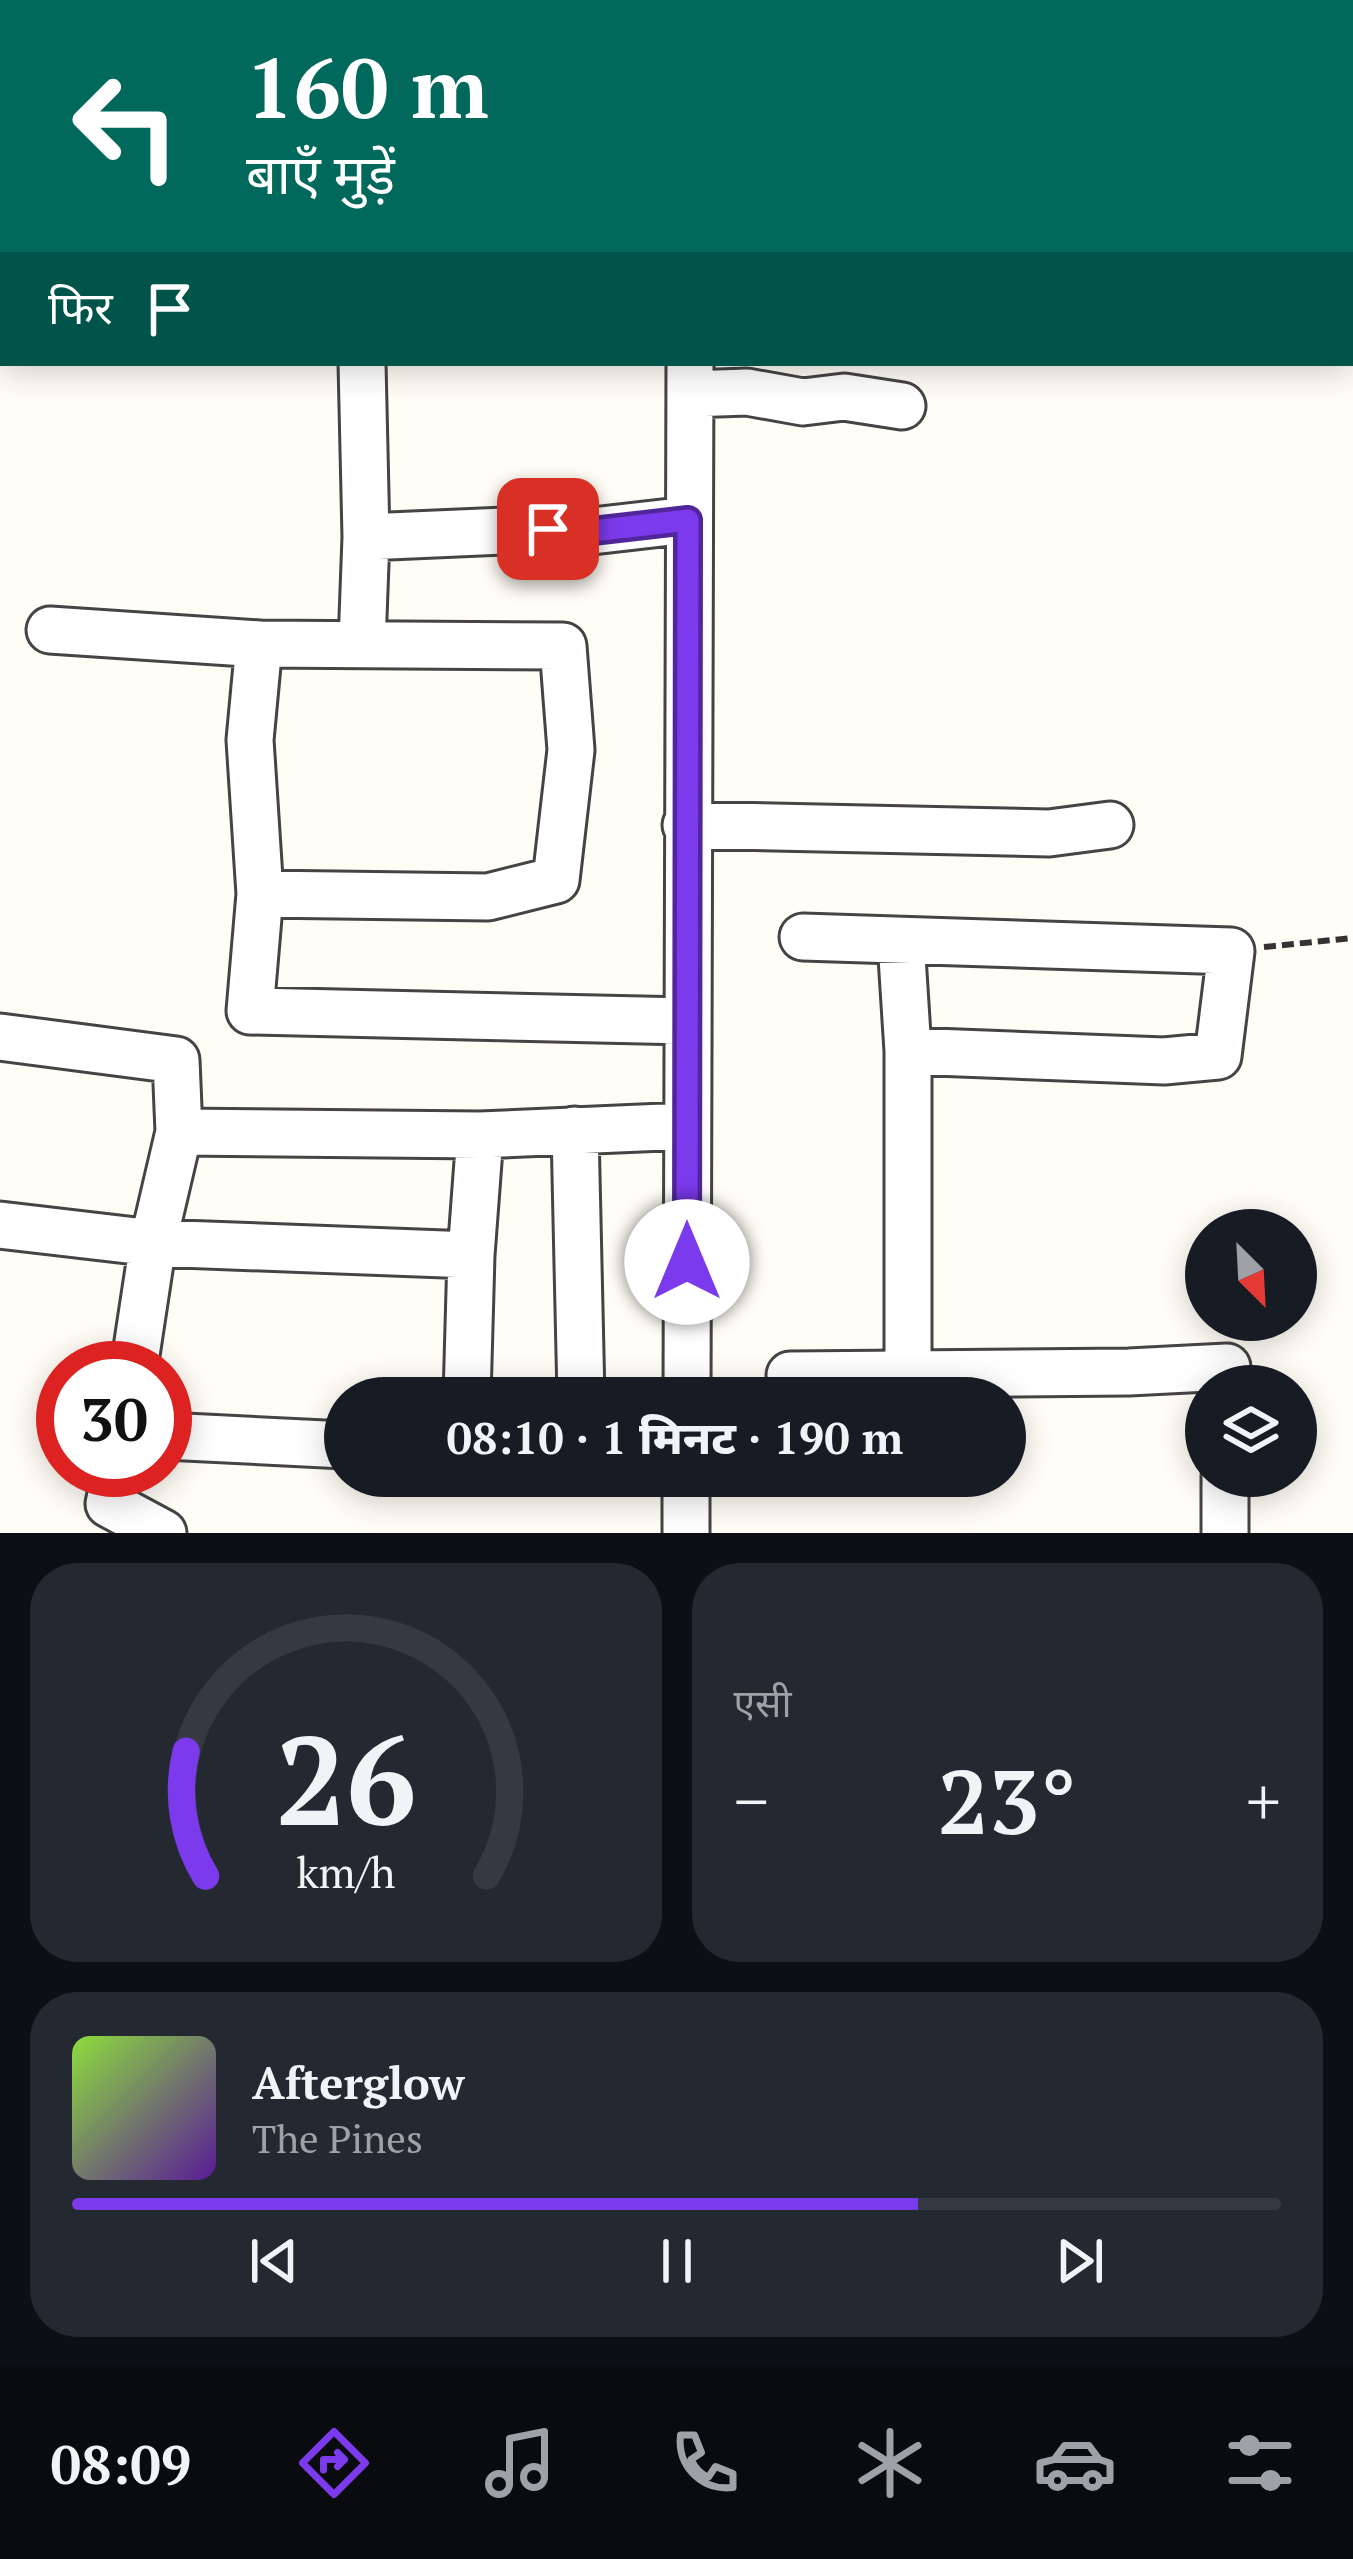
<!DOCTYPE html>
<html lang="hi">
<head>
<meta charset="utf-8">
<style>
	:root { --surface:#171b24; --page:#242831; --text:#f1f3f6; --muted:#9ea1a6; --line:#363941; --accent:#7c3aed }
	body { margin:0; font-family:"PT Serif","Noto Sans Devanagari",serif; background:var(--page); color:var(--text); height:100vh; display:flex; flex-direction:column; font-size:45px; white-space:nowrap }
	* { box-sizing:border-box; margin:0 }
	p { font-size:39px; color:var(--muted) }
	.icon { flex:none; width:66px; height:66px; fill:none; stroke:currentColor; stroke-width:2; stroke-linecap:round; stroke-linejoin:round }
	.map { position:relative; height:1533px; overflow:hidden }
	.panel { display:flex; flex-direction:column; gap:30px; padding:30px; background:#0d0f14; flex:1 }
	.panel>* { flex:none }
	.hud { position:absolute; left:0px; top:0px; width:1353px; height:366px; box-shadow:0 6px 30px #0003; background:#00695c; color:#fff; overflow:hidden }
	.needle { width:78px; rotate:156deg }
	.fabs { position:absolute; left:1185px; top:1209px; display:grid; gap:24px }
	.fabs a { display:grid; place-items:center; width:132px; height:132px; border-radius:50%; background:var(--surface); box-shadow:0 6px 30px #0003; font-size:60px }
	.speed { position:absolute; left:36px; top:1341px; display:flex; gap:24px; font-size:60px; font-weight:700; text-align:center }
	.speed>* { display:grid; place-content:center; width:156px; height:156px; border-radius:50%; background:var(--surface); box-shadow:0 6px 30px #0003; line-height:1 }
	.speed .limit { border:18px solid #d22; background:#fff; color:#111 }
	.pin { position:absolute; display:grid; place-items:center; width:102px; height:102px; color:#fff; margin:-51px; border-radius:24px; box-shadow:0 6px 18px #0006 }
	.me { position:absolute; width:132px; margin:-66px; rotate:0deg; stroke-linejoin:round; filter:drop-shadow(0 0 9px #0008) }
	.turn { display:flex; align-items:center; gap:42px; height:252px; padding:0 48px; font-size:54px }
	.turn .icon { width:156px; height:156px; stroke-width:2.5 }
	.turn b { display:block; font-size:84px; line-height:102px }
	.then { display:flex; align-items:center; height:114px; padding:0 48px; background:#0003; gap:24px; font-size:45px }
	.big { font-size:90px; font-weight:800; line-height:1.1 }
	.panel .card { flex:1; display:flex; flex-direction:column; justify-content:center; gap:18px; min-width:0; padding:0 42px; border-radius:48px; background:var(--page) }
	.panel .dial { align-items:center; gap:0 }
	.dial svg { height:312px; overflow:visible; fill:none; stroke:var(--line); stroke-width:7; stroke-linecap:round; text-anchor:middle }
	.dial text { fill:var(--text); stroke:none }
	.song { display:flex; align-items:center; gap:36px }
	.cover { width:144px; height:144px; border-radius:18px; background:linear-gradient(135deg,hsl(90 70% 55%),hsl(270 70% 35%)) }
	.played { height:12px; border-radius:6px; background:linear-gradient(90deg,var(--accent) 70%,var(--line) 70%) }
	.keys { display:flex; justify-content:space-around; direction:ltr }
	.heat { display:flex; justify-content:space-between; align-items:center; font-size:66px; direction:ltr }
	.panel .tiles { flex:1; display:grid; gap:30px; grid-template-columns:1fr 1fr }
	.card:last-child { grid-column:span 2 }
	.trip { position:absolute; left:324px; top:1377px; width:702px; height:120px; border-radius:60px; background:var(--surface); box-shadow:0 6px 30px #0003; font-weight:800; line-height:120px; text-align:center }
	.tab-bar { display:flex; height:192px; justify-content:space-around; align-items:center; background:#090b0e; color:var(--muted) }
	.tab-bar .icon { width:84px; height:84px }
	.tab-bar .selected { color:var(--accent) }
	.tab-bar b { font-size:54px; color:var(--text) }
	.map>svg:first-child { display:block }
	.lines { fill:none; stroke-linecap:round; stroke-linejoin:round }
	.minor-casing { stroke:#444; stroke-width:51 }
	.path { stroke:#333; stroke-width:6; stroke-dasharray:12 6; stroke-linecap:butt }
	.minor { stroke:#fff; stroke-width:45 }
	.route-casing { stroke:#51269a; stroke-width:30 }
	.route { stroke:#7c3aed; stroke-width:21 }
</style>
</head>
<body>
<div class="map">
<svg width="1353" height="1533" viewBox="0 0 1353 1533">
	<rect width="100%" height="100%" fill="#fffdf5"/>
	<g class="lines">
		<defs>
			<path id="minor" d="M1082 0 1106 3
				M293 3V0
				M476 3V0
				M604 3 605 0
				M703 3 704 0
				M805 3 806 0
				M927 3V0
				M1335 3 1336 0
				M0 131H3
				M1350 165H1353
				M0 168H3
				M1350 209H1353
				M362 363 366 537 362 644
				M690 394 747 392 803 402 844 397 902 406
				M366 537 549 529 575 533 688 520
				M50 630 259 644 563 646 571 750 556 880 488 897 260 894
				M259 644 250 740 260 894 250 1011 687 1021
				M686 825 1049 833 1110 825
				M803 937 1231 951 1218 1056 1164 1061 908 1051
				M901 941 908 1051V1371
				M0 1037 176 1060 179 1132 153 1243 134 1368
				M575 1130 581 1398
				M179 1132 480 1135 687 1126
				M0 1225 153 1243 471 1255
				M790 1375 1129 1372 1227 1367 1226 1386
				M467 1398 471 1255 480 1135
				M687 1398 690 363
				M165 1436 345 1445
				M116 1470 109 1504 163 1533
				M686 1533V1476
				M1225 1533V1476"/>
		</defs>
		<!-- minor casing -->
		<use href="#minor" class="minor-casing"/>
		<!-- path -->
		<path class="path" d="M1264 947 1353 938"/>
		<!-- minor -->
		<use href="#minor" class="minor"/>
	</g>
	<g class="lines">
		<defs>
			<path id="route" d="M548 529 575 533 688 520 687 1262"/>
		</defs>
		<!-- route casing -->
		<use href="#route" class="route-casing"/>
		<!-- route -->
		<use href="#route" class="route"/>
	</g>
</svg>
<div class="fabs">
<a><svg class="needle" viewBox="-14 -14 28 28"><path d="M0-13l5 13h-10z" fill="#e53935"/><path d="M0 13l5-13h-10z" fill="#9ea1a6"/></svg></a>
<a><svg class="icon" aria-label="layers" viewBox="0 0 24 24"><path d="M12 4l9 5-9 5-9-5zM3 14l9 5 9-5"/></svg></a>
</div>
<div class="speed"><div class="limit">30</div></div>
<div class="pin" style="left:548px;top:529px;background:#d93025"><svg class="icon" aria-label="arrive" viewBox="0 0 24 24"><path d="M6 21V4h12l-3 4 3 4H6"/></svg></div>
<svg class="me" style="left:687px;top:1262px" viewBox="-20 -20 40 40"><circle r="19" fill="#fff"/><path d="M0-13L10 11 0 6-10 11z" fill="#7c3aed"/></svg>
<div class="trip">08:10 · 1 मिनट · 190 m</div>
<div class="hud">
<div class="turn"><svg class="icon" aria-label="left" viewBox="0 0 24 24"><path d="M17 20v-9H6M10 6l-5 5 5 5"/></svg><div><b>160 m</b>बाएँ मुड़ें</div></div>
<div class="then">फिर<svg class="icon" aria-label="arrive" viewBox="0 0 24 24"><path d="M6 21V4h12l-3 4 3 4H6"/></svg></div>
</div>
</div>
<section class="panel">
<div class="tiles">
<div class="card dial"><svg viewBox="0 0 100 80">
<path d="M14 69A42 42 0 1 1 86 69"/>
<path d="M14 69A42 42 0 0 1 9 37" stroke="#7c3aed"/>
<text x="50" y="56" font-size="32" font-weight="700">26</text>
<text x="50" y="72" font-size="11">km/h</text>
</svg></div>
<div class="card"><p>एसी</p>
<div class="heat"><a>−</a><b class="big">23°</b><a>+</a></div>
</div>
<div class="card">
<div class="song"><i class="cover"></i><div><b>Afterglow</b><p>The Pines</p></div></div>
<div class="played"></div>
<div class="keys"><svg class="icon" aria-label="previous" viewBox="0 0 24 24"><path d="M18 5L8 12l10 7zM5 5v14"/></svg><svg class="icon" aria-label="pause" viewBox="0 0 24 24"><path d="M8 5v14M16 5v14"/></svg><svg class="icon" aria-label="next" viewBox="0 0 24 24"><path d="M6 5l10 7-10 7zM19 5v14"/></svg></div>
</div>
</div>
</section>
<nav class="tab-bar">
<b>08:09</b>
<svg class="icon selected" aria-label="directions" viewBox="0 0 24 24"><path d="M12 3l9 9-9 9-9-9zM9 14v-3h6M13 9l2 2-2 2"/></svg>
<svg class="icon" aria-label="music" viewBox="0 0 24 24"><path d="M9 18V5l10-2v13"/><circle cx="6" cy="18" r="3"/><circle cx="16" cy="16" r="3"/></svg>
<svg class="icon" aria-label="phone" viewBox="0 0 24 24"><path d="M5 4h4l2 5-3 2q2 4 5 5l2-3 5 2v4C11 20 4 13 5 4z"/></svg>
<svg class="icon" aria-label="climate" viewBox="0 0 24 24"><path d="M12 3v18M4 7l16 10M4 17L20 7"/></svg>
<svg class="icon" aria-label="car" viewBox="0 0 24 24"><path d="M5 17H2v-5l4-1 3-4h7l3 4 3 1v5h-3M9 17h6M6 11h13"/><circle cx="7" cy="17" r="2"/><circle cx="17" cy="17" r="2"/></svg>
<svg class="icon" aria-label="filters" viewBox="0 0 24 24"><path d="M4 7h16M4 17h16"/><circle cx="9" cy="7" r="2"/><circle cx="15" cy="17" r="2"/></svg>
</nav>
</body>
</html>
